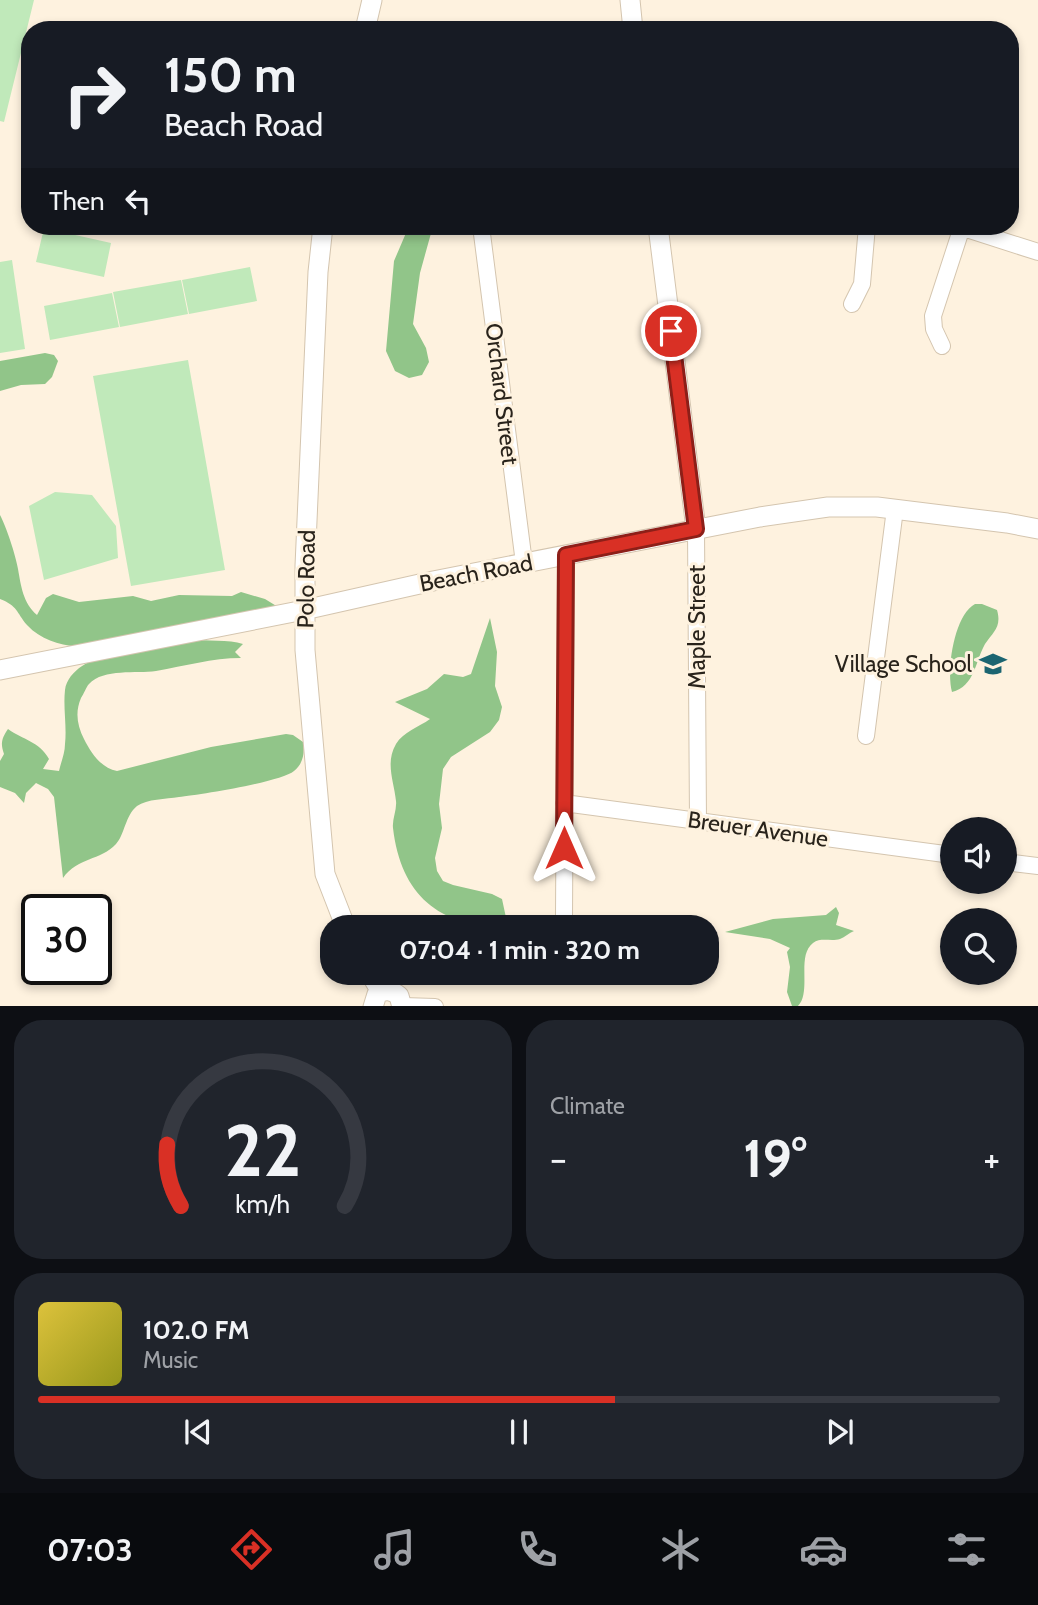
<!DOCTYPE html>
<html lang="en">
<head>
<meta charset="utf-8">
<style>
	:root { --surface:#171b24; --page:#20242c; --text:#f1f3f6; --muted:#9ea1a6; --line:#363941; --accent:#d93025 }
	body { margin:0; font-family:Cabin,sans-serif; background:var(--page); color:var(--text); height:100vh; display:flex; flex-direction:column; font-size:26px; white-space:nowrap }
	* { box-sizing:border-box; margin:0 }
	p { font-size:23px; color:var(--muted) }
	.icon { flex:none; width:38px; height:38px; fill:none; stroke:currentColor; stroke-width:2; stroke-linecap:round; stroke-linejoin:round }
	.map { position:relative; height:1006px; overflow:hidden }
	.drawer { display:flex; flex-direction:column; gap:14px; padding:14px; background:#0d0f14; flex:1 }
	.drawer>* { flex:none }
	.banner { position:absolute; left:21px; top:21px; width:998px; height:214px; border-radius:28px; box-shadow:0 4px 10px #0003; background:#171b24; color:var(--text); overflow:hidden }
	.tools { position:absolute; left:940px; top:817px; display:grid; gap:14px }
	.tools a { display:grid; place-items:center; width:77px; height:77px; border-radius:50%; background:var(--surface); box-shadow:0 4px 10px #0003; font-size:35px }
	.speed { position:absolute; left:21px; top:894px; display:flex; gap:14px; font-size:35px; font-weight:700; text-align:center }
	.speed>* { display:grid; place-content:center; width:91px; height:91px; border-radius:50%; background:var(--surface); box-shadow:0 4px 10px #0003; line-height:1 }
	.speed .limit { border:4px solid #111; border-radius:10px; background:#fff; color:#111 }
	.pin { position:absolute; display:grid; place-items:center; width:60px; height:60px; color:#fff; margin:-30px; border:4px solid #fff; border-radius:50%; box-shadow:0 2px 7px #0007 }
	.me { position:absolute; width:77px; margin:-38px; rotate:0deg; stroke-linejoin:round; filter:drop-shadow(0 0 5px #0008) }
	.turn { display:flex; align-items:center; gap:24px; height:147px; padding:0 28px; font-size:32px }
	.turn .icon { width:91px; height:91px; stroke-width:2.5 }
	.turn b { display:block; font-size:49px; line-height:60px }
	.then { display:flex; align-items:center; height:66px; padding:0 28px; background:#0003; gap:14px; font-size:26px }
	.big { font-size:52px; font-weight:700; line-height:1.1 }
	.drawer .tile { flex:1; display:flex; flex-direction:column; justify-content:center; gap:10px; min-width:0; padding:0 24px; border-radius:28px; background:var(--page) }
	.drawer .dial { align-items:center; gap:0 }
	.dial svg { height:182px; overflow:visible; fill:none; stroke:var(--line); stroke-width:7; stroke-linecap:round; text-anchor:middle }
	.dial text { fill:var(--text); stroke:none }
	.song { display:flex; align-items:center; gap:21px }
	.cover { width:84px; height:84px; border-radius:10px; background:linear-gradient(135deg,hsl(50 70% 55%),hsl(60 70% 35%)) }
	.played { height:7px; border-radius:4px; background:linear-gradient(90deg,var(--accent) 60%,var(--line) 60%) }
	.keys { display:flex; justify-content:space-around; direction:ltr }
	.heat { display:flex; justify-content:space-between; align-items:center; font-size:38px; direction:ltr }
	.drawer .tiles { flex:1; display:grid; gap:14px; grid-template-columns:1fr 1fr }
	.tile:last-child { grid-column:span 2 }
	.trip { position:absolute; left:320px; top:915px; width:399px; height:70px; border-radius:28px; background:var(--surface); box-shadow:0 4px 10px #0003; font-weight:700; line-height:70px; text-align:center }
	.dock { display:flex; height:112px; justify-content:space-around; align-items:center; background:#090b0e; color:var(--muted) }
	.dock .icon { width:49px; height:49px }
	.dock .current { color:var(--accent) }
	.dock b { font-size:32px; color:var(--text) }
	.map>svg:first-child { display:block }
	.green { fill:#c0e9ba }
	.forest { fill:#91c589 }
	.lines { fill:none; stroke-linecap:round; stroke-linejoin:round }
	.minor-casing { stroke:#d4c5af; stroke-width:18 }
	.tertiary-casing { stroke:#d4c5af; stroke-width:21 }
	.minor { stroke:#fff; stroke-width:16 }
	.tertiary { stroke:#fff; stroke-width:19 }
	.route-casing { stroke:#8d1f18; stroke-width:18 }
	.route { stroke:#d93025; stroke-width:12 }
	.labels { text-anchor:middle; dominant-baseline:central; stroke-width:6; stroke-linejoin:round; paint-order:stroke }
	.street-label { font-size:23px; fill:#29231b; stroke:#fef2df }
	.poi-label { font-size:23px; fill:#29231b; stroke:#fef2df; text-anchor:end }
</style>
</head>
<body>
<div class="map">
<svg width="1038" height="1007" viewBox="0 0 1038 1007">
	<rect width="100%" height="100%" fill="#fef2df"/>
	<!-- green -->
	<path class="green" d="M0 0H34L4 122 0 121Z
		M44 228 111 243 104 277 36 262Z
		M12 260 25 349 0 353V262Z
		M250 267 257 301 189 314 182 280Z
		M181 280 188 314 120 327 113 292Z
		M112 293 119 327 50 340 44 306Z
		M188 360 225 570 131 586 93 376Z
		M55 492 92 495 116 526 118 558 44 580 29 506Z"/>
	<!-- forest -->
	<path class="forest" d="M409 226H433L420 273 413 324 426 348 429 362 422 375 409 378 395 371 386 351 394 261Z
		M45 353 54 355 58 361 52 377 45 384 21 385 0 391V361Z
		M0 515C6 526 16 556 18 569 21 586 23 603 37 615L46 598 53 594 79 602 133 596 151 601 179 595 232 596 241 592 265 599 278 607 77 647C58 644 41 640 27 625 16 612 18 606 0 599Z
		M975 604H982L997 610C1002 627 993 632 985 644 975 662 975 686 952 692 946 671 954 615 975 604Z
		M490 618 497 652 495 686 502 707 499 720 490 732 451 757 443 769 439 804 442 828 435 858 437 871 443 881 453 885 492 894 502 899 508 927C440 928 401 896 393 828 392 819 397 810 396 801 394 781 385 763 396 744 403 732 419 727 430 719L395 702 427 689 444 674 463 677 471 674Z
		M189 639C206 642 229 639 243 644L235 652 241 658C212 658 185 666 156 671 136 674 104 668 89 684 86 687 84 694 81 698 75 712 77 725 84 739 91 753 101 768 117 771L211 747 286 734 293 735 303 742C305 753 303 764 294 771 281 782 199 795 179 797 166 799 147 799 137 806 125 816 125 834 116 844 100 861 78 857 63 878L54 797 48 789 36 783 26 793 24 803 15 793 0 787V761L4 754C0 743 2 738 8 729 23 740 39 741 49 759L43 769 59 771C61 762 65 753 65 744 67 726 63 708 65 690 72 649 156 646 189 639Z
		M836 907 839 913 836 925 854 931C849 933 845 937 840 939 831 942 821 937 813 943 796 956 812 991 798 1006H792L787 992 790 967 787 952 790 948 770 939 725 932 773 919 826 915Z"/>
	<g class="lines">
		<defs>
			<path id="minor" d="M481 226 524 563
				M957 226 1038 252
				M852 304 862 284 867 226
				M942 346 934 329 933 316 962 227
				M696 529 698 821
				M866 736 895 509
				M564 803 952 855
				M1004 862 1038 866
				M564 917 566 555
				M403 1006 435 1007"/>
			<path id="tertiary" d="M630 0 633 30
				M365 30 372 0
				M323 226 318 272 305 566V650L325 874 346 928
				M658 226 696 529
				M0 670 304 610 433 581 760 517 828 507H877L1007 523 1038 529
				M370 973 381 992
				M373 1007 377 994C385 989 392 990 399 996L402 1007"/>
		</defs>
		<!-- minor casing -->
		<use href="#minor" class="minor-casing"/>
		<!-- tertiary casing -->
		<use href="#tertiary" class="tertiary-casing"/>
		<!-- minor -->
		<use href="#minor" class="minor"/>
		<!-- tertiary -->
		<use href="#tertiary" class="tertiary"/>
	</g>
	<g class="lines">
		<defs>
			<path id="route" d="M564 848 566 555 696 529 671 331"/>
		</defs>
		<!-- route casing -->
		<use href="#route" class="route-casing"/>
		<!-- route -->
		<use href="#route" class="route"/>
	</g>
	<!-- icons -->
	<defs>
		<symbol id="school-bare" viewBox="-9 -9 18 18"><path d="M0-5L7-2L0 1L-7-2ZM-4 1L0 2.5L4 1V4Q0 6-4 4Z" fill="#1b6571" stroke="#fef2df" stroke-width="2.5" paint-order="stroke"/></symbol>
	</defs>
	<g fill-rule="evenodd">
		<use href="#school-bare" x="974" y="645" width="38" height="38"/>
	</g>
	<g class="labels">
		<!-- street labels -->
		<g class="street-label">
			<text transform="translate(502 394) rotate(83)">Orchard Street</text>
			<text transform="translate(476 573) rotate(-11)">Beach Road</text>
			<text transform="translate(306 579) rotate(-89)">Polo Road</text>
			<text transform="translate(697 627) rotate(-90)">Maple Street</text>
			<text transform="translate(758 829) rotate(8)">Breuer Avenue</text>
		</g>
		<!-- poi labels -->
		<g class="poi-label">
			<text x="972" y="664">Village School</text>
		</g>
	</g>
</svg>
<div class="tools">
<a><svg class="icon" aria-label="sound" viewBox="0 0 24 24"><path d="M4 9h4l5-4v14l-5-4H4zM17 9q2 3 0 6"/></svg></a>
<a><svg class="icon" aria-label="search" viewBox="0 0 24 24"><circle cx="10" cy="10" r="6"/><path d="M15 15l6 6"/></svg></a>
</div>
<div class="speed"><div class="limit">30</div></div>
<div class="pin" style="left:671px;top:331px;background:#d93025"><svg class="icon" aria-label="arrive" viewBox="0 0 24 24"><path d="M6 21V4h12l-3 4 3 4H6"/></svg></div>
<svg class="me" style="left:564px;top:848px" viewBox="-20 -20 40 40"><path d="M0-17L14 15 0 8-14 15z" fill="#d93025" stroke="#fff" stroke-width="4"/></svg>
<div class="trip">07:04 · 1 min · 320 m</div>
<div class="banner">
<div class="turn"><svg class="icon" aria-label="right" viewBox="0 0 24 24"><path d="M7 20v-9h11M14 6l5 5-5 5"/></svg><div><b>150 m</b>Beach Road</div></div>
<div class="then">Then<svg class="icon" aria-label="left" viewBox="0 0 24 24"><path d="M17 20v-9H6M10 6l-5 5 5 5"/></svg></div>
</div>
</div>
<section class="drawer">
<div class="tiles">
<div class="tile dial"><svg viewBox="0 0 100 80">
<path d="M14 69A42 42 0 1 1 86 69"/>
<path d="M14 69A42 42 0 0 1 8 42" stroke="#d93025"/>
<text x="50" y="56" font-size="32" font-weight="700">22</text>
<text x="50" y="72" font-size="11">km/h</text>
</svg></div>
<div class="tile"><p>Climate</p>
<div class="heat"><a>−</a><b class="big">19°</b><a>+</a></div>
</div>
<div class="tile">
<div class="song"><i class="cover"></i><div><b>102.0 FM</b><p>Music</p></div></div>
<div class="played"></div>
<div class="keys"><svg class="icon" aria-label="previous" viewBox="0 0 24 24"><path d="M18 5L8 12l10 7zM5 5v14"/></svg><svg class="icon" aria-label="pause" viewBox="0 0 24 24"><path d="M8 5v14M16 5v14"/></svg><svg class="icon" aria-label="next" viewBox="0 0 24 24"><path d="M6 5l10 7-10 7zM19 5v14"/></svg></div>
</div>
</div>
</section>
<nav class="dock">
<b>07:03</b>
<svg class="icon current" aria-label="directions" viewBox="0 0 24 24"><path d="M12 3l9 9-9 9-9-9zM9 14v-3h6M13 9l2 2-2 2"/></svg>
<svg class="icon" aria-label="music" viewBox="0 0 24 24"><path d="M9 18V5l10-2v13"/><circle cx="6" cy="18" r="3"/><circle cx="16" cy="16" r="3"/></svg>
<svg class="icon" aria-label="phone" viewBox="0 0 24 24"><path d="M5 4h4l2 5-3 2q2 4 5 5l2-3 5 2v4C11 20 4 13 5 4z"/></svg>
<svg class="icon" aria-label="climate" viewBox="0 0 24 24"><path d="M12 3v18M4 7l16 10M4 17L20 7"/></svg>
<svg class="icon" aria-label="car" viewBox="0 0 24 24"><path d="M5 17H2v-5l4-1 3-4h7l3 4 3 1v5h-3M9 17h6M6 11h13"/><circle cx="7" cy="17" r="2"/><circle cx="17" cy="17" r="2"/></svg>
<svg class="icon" aria-label="filters" viewBox="0 0 24 24"><path d="M4 7h16M4 17h16"/><circle cx="9" cy="7" r="2"/><circle cx="15" cy="17" r="2"/></svg>
</nav>
</body>
</html>
